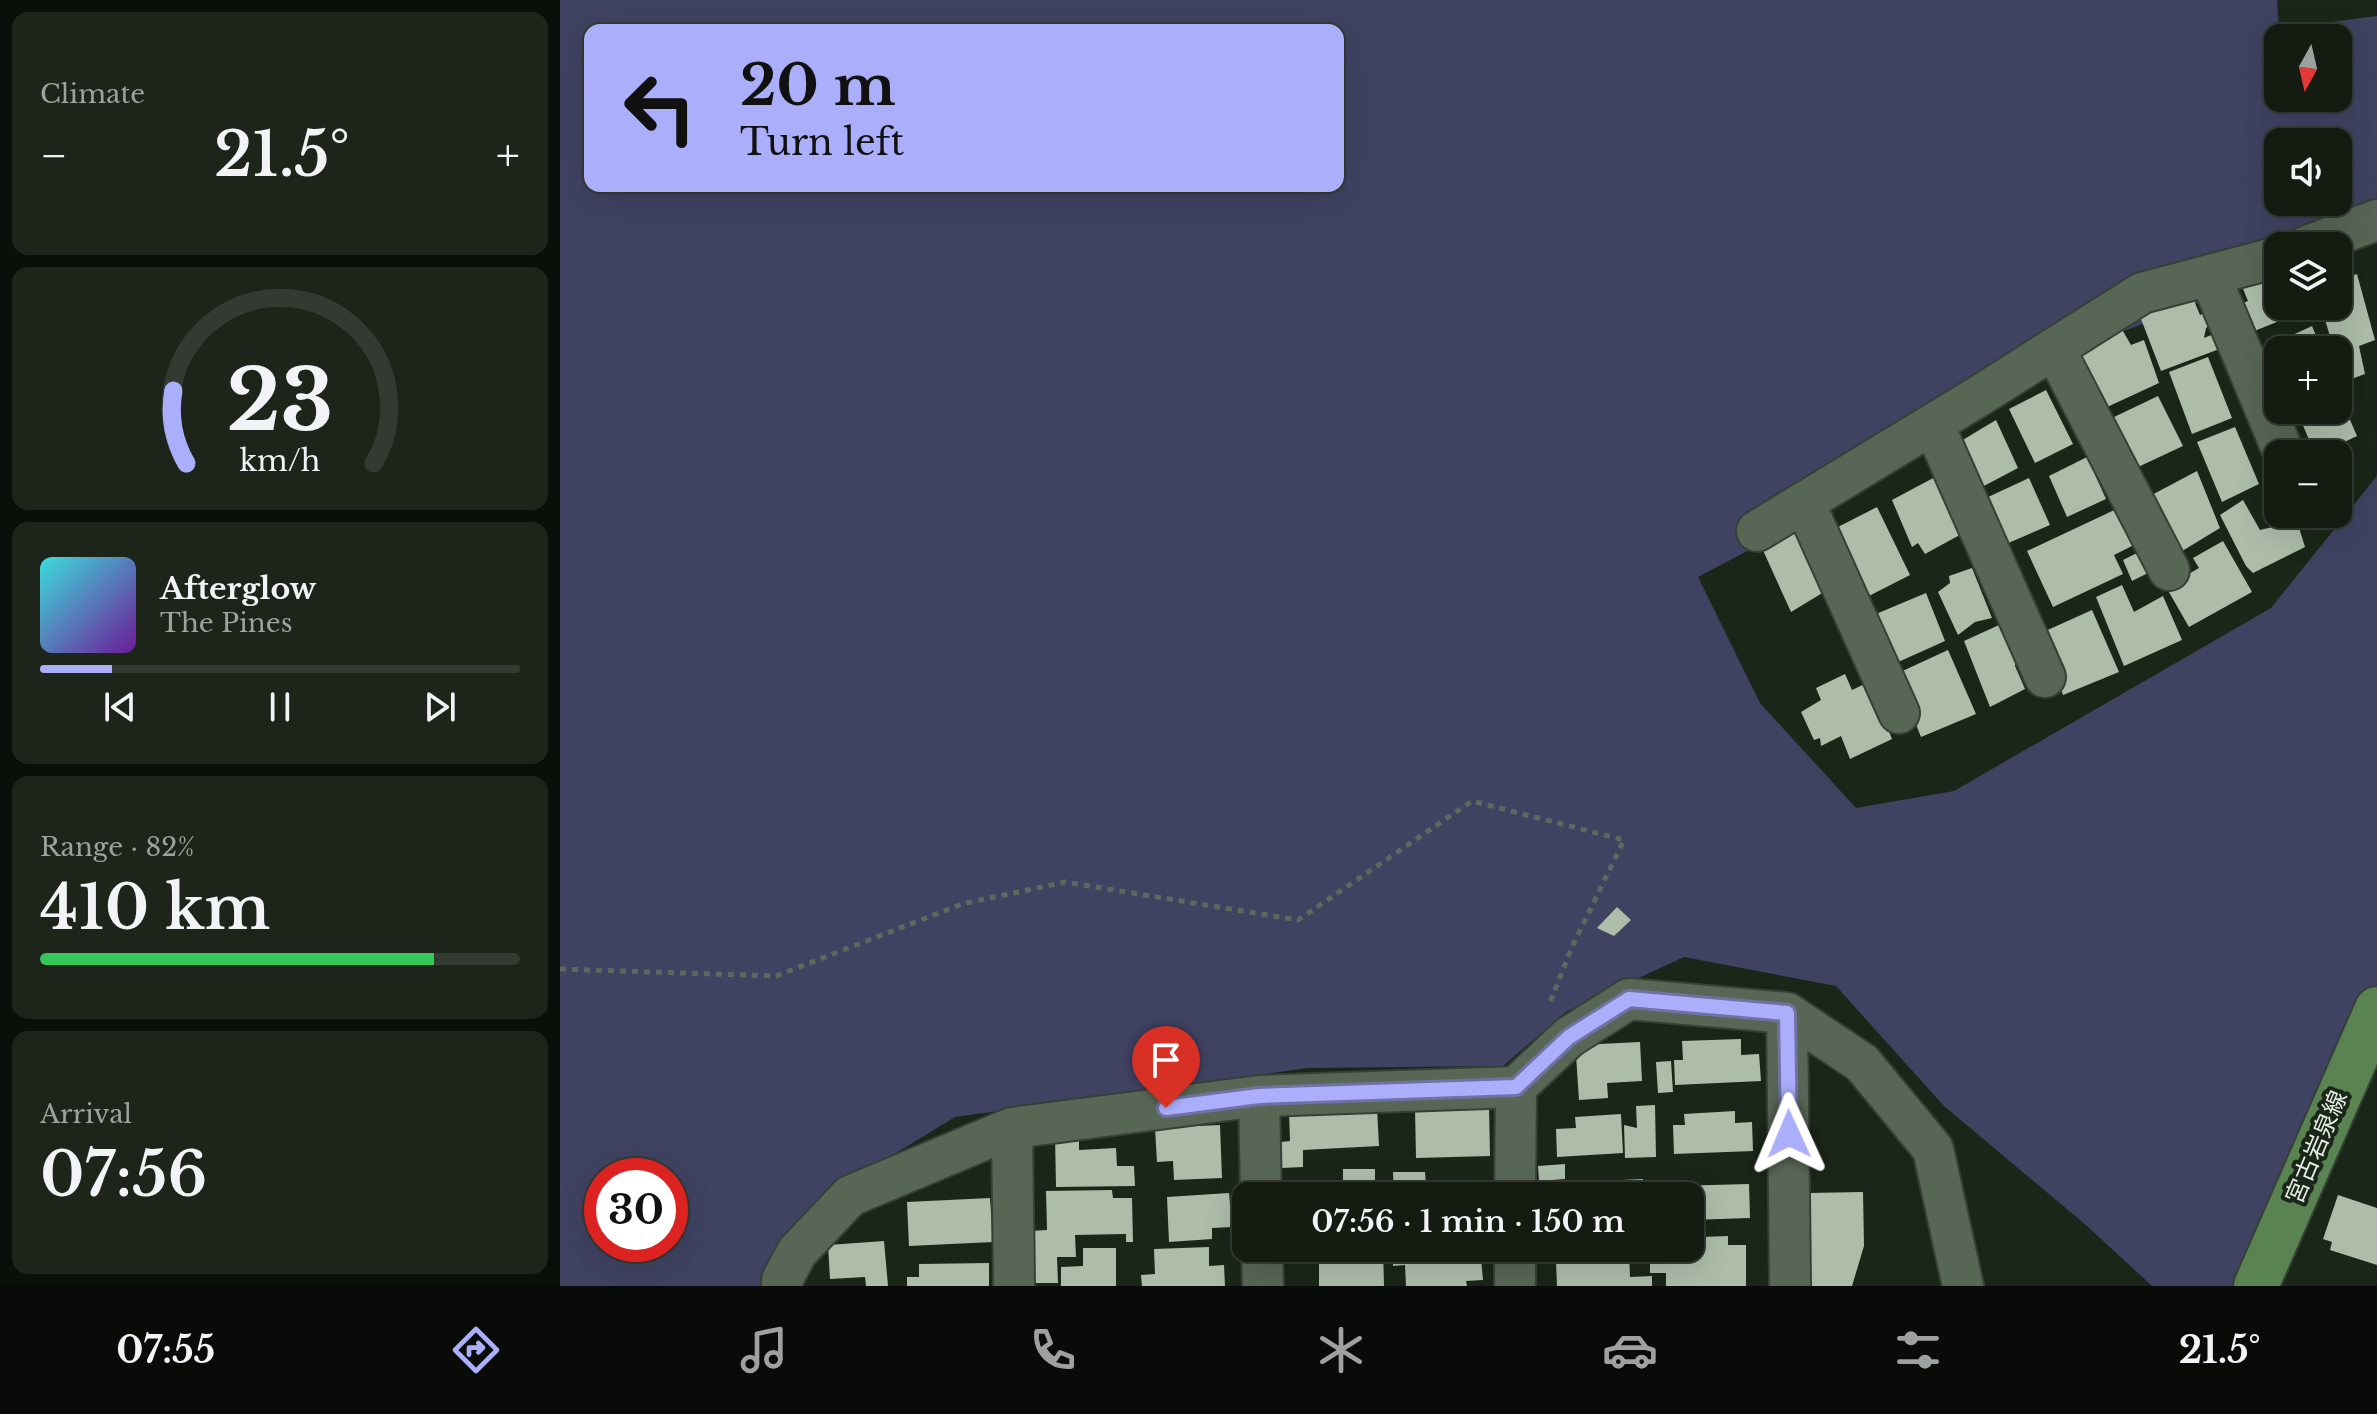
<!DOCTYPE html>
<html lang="en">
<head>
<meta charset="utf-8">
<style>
	:root { --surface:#141c12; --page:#1d251b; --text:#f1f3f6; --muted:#9da19f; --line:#333a32; --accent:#abaffb }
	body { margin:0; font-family:"Libre Baskerville","Noto Sans JP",serif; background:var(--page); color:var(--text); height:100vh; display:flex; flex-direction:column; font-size:30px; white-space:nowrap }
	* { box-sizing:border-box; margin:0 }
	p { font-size:26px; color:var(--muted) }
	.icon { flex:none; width:44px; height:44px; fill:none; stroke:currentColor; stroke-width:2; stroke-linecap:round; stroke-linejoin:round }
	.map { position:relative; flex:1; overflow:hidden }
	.sheet { display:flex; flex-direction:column; gap:12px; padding:12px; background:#0b0f0a; width:560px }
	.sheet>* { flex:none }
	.guide { position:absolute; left:24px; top:24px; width:760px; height:168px; border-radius:16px; box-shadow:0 8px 32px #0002,0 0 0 2px var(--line); background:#abaffb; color:#111; overflow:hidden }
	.needle { width:52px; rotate:188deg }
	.fabs { position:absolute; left:1704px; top:24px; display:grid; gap:16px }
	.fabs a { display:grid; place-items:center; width:88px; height:88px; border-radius:16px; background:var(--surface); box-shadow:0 8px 32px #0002,0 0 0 2px var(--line); font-size:40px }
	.speed { position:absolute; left:24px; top:1158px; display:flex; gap:16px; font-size:40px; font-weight:700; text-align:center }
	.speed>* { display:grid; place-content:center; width:104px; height:104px; border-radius:50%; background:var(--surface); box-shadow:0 8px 32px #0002,0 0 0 2px var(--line); line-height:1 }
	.speed .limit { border:12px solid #d22; background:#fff; color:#111 }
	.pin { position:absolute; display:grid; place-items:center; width:68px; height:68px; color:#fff; margin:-82px -34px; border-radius:50% 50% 50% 0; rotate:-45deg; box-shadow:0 0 8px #0007 }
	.pin .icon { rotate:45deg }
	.me { position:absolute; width:88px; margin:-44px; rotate:359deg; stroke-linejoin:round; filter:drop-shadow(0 0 6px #0008) }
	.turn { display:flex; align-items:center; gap:28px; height:168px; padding:0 24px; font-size:36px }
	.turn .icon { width:104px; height:104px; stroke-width:2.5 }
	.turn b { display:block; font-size:56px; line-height:68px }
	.big { font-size:60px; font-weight:600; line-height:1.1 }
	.sheet .tile { flex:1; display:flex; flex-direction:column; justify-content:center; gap:12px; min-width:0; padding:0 28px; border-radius:16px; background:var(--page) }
	.sheet .dial { align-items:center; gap:0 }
	.dial svg { height:208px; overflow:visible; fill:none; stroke:var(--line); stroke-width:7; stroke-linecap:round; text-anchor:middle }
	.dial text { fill:var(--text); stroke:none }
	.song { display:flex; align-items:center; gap:24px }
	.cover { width:96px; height:96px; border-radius:12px; background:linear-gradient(135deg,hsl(180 70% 55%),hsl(280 70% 35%)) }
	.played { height:8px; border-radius:4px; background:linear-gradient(90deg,var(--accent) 15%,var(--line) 15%) }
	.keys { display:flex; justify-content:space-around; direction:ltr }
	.heat { display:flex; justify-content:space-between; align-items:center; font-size:44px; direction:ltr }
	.charge { height:12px; border-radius:6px; background:linear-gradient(90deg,#34c759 82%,var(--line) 0) }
	.trip { position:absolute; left:672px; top:1182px; width:472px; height:80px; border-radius:16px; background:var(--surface); box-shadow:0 8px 32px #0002,0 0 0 2px var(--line); font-weight:600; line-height:80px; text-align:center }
	.menu { display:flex; height:128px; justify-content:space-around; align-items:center; background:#080b07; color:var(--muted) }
	.menu .icon { width:56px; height:56px }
	.menu .active { color:var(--accent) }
	.menu b { font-size:36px; color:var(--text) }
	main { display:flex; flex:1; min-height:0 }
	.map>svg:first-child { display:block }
	.green { fill:#404262; fill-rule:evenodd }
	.building { fill:#adbdaa }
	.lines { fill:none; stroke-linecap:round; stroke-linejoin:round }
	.minor-casing { stroke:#364035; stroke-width:44 }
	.major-casing { stroke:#364035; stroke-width:48 }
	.path { stroke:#5e695d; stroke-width:5; stroke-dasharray:6 6; stroke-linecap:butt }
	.minor { stroke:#586656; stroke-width:40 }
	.major { stroke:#5a8352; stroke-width:44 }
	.route-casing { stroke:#6f72a3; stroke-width:20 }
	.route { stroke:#abaffb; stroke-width:14 }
	.labels { text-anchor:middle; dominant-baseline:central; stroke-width:8; stroke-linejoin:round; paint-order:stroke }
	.street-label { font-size:24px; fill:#e3ece2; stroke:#1a2618 }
</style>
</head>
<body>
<main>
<section class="sheet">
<div class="tile"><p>Climate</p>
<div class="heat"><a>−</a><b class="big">21.5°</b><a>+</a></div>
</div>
<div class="tile dial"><svg viewBox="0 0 100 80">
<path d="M14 69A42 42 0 1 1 86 69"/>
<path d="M14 69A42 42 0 0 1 9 41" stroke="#abaffb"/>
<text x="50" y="56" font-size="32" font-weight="700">23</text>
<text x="50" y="72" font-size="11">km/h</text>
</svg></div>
<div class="tile">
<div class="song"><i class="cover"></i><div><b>Afterglow</b><p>The Pines</p></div></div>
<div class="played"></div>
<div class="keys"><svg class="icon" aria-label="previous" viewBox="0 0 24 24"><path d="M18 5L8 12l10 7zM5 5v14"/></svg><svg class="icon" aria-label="pause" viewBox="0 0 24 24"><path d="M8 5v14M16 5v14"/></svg><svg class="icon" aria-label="next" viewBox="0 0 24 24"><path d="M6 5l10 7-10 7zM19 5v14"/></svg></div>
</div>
<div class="tile"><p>Range · 82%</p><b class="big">410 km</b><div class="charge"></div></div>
<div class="tile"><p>Arrival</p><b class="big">07:56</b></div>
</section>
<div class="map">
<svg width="1817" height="1286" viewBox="0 0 1817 1286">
	<rect width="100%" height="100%" fill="#1a2618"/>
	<!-- green -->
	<path class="green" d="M0 0H1717L1719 29 1817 16V236L1718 246V273L1516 349 1265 510 1138 577 1200 703 1296 808 1394 791 1711 608 1817 476V1046L1683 1286H1592L1527 1226 1384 1106 1276 986 1124 957 1007 1011 943 1066 748 1068 395 1117 254 1203 214 1252 212 1286H0ZM30 30H778V186H30ZM1718 38H1778V98H1718ZM1718 142H1778V202H1718ZM42 1176H110V1244H42Z"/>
	<!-- building -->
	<path class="building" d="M1708 273 1714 284 1718 282V306H1740L1742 312 1687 334 1676 306 1688 301 1681 284Z
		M1797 274 1815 340 1799 346 1805 374 1783 382 1778 365V350H1774L1761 306H1778V280Z
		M1630 291 1640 315 1653 310V323L1646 328 1644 338 1664 330 1670 345 1601 371 1578 311Z
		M1560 326 1571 345 1584 340 1599 383 1545 408 1516 349Z
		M1752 326 1762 350H1718V411L1693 353Z
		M1648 357 1672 418 1632 434 1609 372Z
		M1486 390 1513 444 1475 463 1449 409Z
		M1598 396 1623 446 1578 467 1554 417Z
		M1784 406 1797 436 1778 445 1793 479 1778 485V454H1755L1742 423Z
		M1436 420 1458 468 1422 487 1401 441Z
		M1675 427 1699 484 1662 502 1637 442Z
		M1527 457 1546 499 1507 517 1489 476Z
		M1637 471 1660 528 1614 556 1586 498Z
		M1377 476 1407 531 1365 554 1358 543 1352 547 1332 500Z
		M1469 478 1490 525 1446 544 1426 498Z
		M1683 500 1700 530 1737 521 1745 547 1693 573 1686 566 1660 515Z
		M1565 505 1582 541 1554 555 1563 574 1493 607 1467 551Z
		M1317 507 1350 575 1307 597 1276 528Z
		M1238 524 1264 592 1231 612 1201 546Z
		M1663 541 1692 592 1629 627 1606 587 1639 568 1633 558Z
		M1585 549 1596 569 1572 581 1563 560Z
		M1412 568 1432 618 1415 622 1398 635 1378 592 1390 583 1389 576Z
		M1562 585 1574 612 1603 596 1622 640 1564 666 1536 597Z
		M1366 593 1385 641 1336 663 1316 614Z
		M1532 610 1559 672 1503 695 1481 633Z
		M1450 620 1457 654 1455 666 1465 689 1430 707 1404 641Z
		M1388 650 1416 714 1361 737 1336 674Z
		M1285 674 1292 690 1309 682 1332 739 1290 759 1281 736 1261 746 1260 738 1254 740 1241 712 1261 700 1256 688Z
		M1057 907 1071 920 1054 936 1037 928Z
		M1181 1039V1055L1199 1054 1201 1081 1115 1085 1114 1060H1123L1122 1041Z
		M1080 1042 1082 1081 1047 1083 1048 1098 1019 1100 1016 1055 1039 1044Z
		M1111 1061 1113 1092 1098 1093 1096 1062Z
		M1095 1105 1096 1157 1065 1158 1064 1125 1077 1128 1076 1106Z
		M929 1106 930 1156 856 1158 855 1109Z
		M817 1108 819 1146 743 1150V1167L722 1168 721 1142 730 1141 729 1112Z
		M1175 1111V1123L1192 1122 1193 1151 1114 1154 1113 1125H1125L1124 1114Z
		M1061 1114 1063 1153 997 1157 996 1129 1016 1128 1015 1117Z
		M660 1125 662 1178 614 1180 613 1161 597 1162 595 1128Z
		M519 1135V1150L556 1148 557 1166H574L575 1186 496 1187 495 1136Z
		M1005 1164V1179L979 1181 978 1166Z
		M783 1169H815V1196H755V1184L783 1183Z
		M833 1172H865L866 1185 920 1184V1196H834Z
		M1083 1179V1196H1000V1183Z
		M1189 1184 1190 1218 1130 1220V1196H1114L1113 1186Z
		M552 1190 553 1198H572L573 1242H566V1234L515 1235 516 1257H497L498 1283H471L470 1231 487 1230 486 1191Z
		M1303 1192 1304 1246 1292 1286H1250L1248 1193Z
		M669 1193 672 1227 652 1228V1239L609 1242 607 1197Z
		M1778 1195 1817 1208V1265L1770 1250 1772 1242 1763 1239Z
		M430 1198 433 1242 349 1246 347 1202Z
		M1168 1236V1245H1186V1286H1106V1273H1090V1248L1141 1246V1237Z
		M324 1241 328 1286H306L305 1277 270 1279 268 1245Z
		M649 1247V1266L664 1265 665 1286H582L581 1275 595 1274 594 1249Z
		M523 1248H556V1286H501V1267L523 1266Z
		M722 1248H748L749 1257 722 1259Z
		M759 1248H823L824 1286H759Z
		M832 1248H908L909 1259 921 1258 923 1280 906 1281 907 1286H846L845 1265 833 1266Z
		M1005 1248H1054V1255L1069 1253 1070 1277 1092 1276V1286H997L996 1261 1006 1260Z
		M429 1263V1286H347V1277H359V1264Z"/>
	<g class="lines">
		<defs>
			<path id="minor" d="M1747 246 1817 220
				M1650 276 1724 454
				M1494 348 1609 570
				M1373 424 1485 677
				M1244 502 1339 713
				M1197 531 1419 396 1582 293 1718 257
				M1227 1013 1230 1286
				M699 1096 701 1196
				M452 1128 454 1286
				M955 1196 956 1087
				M702 1248 703 1286
				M222 1286V1280L237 1252 290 1196 452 1128 699 1096 956 1087 1009 1037 1069 999 1227 1013 1302 1063 1373 1149 1403 1286
				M955 1286V1248"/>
			<path id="major" d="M1696 1286 1817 1009"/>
		</defs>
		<!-- minor casing -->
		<use href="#minor" class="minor-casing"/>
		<!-- major casing -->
		<use href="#major" class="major-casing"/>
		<!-- path -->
		<path class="path" d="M0 969 216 976 402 904 505 882 738 920 912 801 1064 840 1012 947 989 1005"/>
		<!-- minor -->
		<use href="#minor" class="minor"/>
		<!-- major -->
		<use href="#major" class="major"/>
	</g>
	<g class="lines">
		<defs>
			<path id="route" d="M606 1108 699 1096 956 1087 1009 1037 1069 999 1227 1013 1229 1134"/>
		</defs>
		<!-- route casing -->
		<use href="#route" class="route-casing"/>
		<!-- route -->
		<use href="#route" class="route"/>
	</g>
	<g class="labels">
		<!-- street labels -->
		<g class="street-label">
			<text transform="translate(1756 1147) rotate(-67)">宮古岩泉線</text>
		</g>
	</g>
</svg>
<div class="fabs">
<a><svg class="needle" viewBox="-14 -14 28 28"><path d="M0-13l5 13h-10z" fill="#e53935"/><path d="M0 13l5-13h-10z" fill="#9da19f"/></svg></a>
<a><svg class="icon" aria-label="sound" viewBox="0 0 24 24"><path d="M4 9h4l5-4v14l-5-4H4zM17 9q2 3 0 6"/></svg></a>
<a><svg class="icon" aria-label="layers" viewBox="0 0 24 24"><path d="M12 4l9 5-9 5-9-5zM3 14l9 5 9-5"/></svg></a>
<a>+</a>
<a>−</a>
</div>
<div class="speed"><div class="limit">30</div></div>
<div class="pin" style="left:606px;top:1108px;background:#d93025"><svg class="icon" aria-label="arrive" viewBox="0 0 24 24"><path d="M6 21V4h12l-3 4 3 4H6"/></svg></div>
<svg class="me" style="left:1229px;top:1134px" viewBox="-20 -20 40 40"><path d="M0-17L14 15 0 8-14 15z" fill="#abaffb" stroke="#fff" stroke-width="4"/></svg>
<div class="trip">07:56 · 1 min · 150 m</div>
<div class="guide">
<div class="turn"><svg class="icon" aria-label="left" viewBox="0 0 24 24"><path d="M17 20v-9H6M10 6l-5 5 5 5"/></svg><div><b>20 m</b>Turn left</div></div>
</div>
</div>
</main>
<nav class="menu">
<b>07:55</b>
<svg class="icon active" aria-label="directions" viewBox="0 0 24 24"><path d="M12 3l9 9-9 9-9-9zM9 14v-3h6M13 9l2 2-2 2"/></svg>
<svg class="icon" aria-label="music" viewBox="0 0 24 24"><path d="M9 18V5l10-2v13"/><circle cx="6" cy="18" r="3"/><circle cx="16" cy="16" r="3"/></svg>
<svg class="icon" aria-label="phone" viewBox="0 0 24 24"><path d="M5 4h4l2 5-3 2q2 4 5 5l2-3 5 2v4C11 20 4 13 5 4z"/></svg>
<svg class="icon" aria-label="climate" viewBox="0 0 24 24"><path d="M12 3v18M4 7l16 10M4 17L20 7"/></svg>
<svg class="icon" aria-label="car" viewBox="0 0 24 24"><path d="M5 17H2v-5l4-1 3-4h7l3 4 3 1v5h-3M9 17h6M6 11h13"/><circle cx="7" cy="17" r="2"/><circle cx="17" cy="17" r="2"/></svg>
<svg class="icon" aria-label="filters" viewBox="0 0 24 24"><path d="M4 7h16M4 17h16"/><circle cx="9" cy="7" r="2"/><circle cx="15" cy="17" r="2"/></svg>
<b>21.5°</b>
</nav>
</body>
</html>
